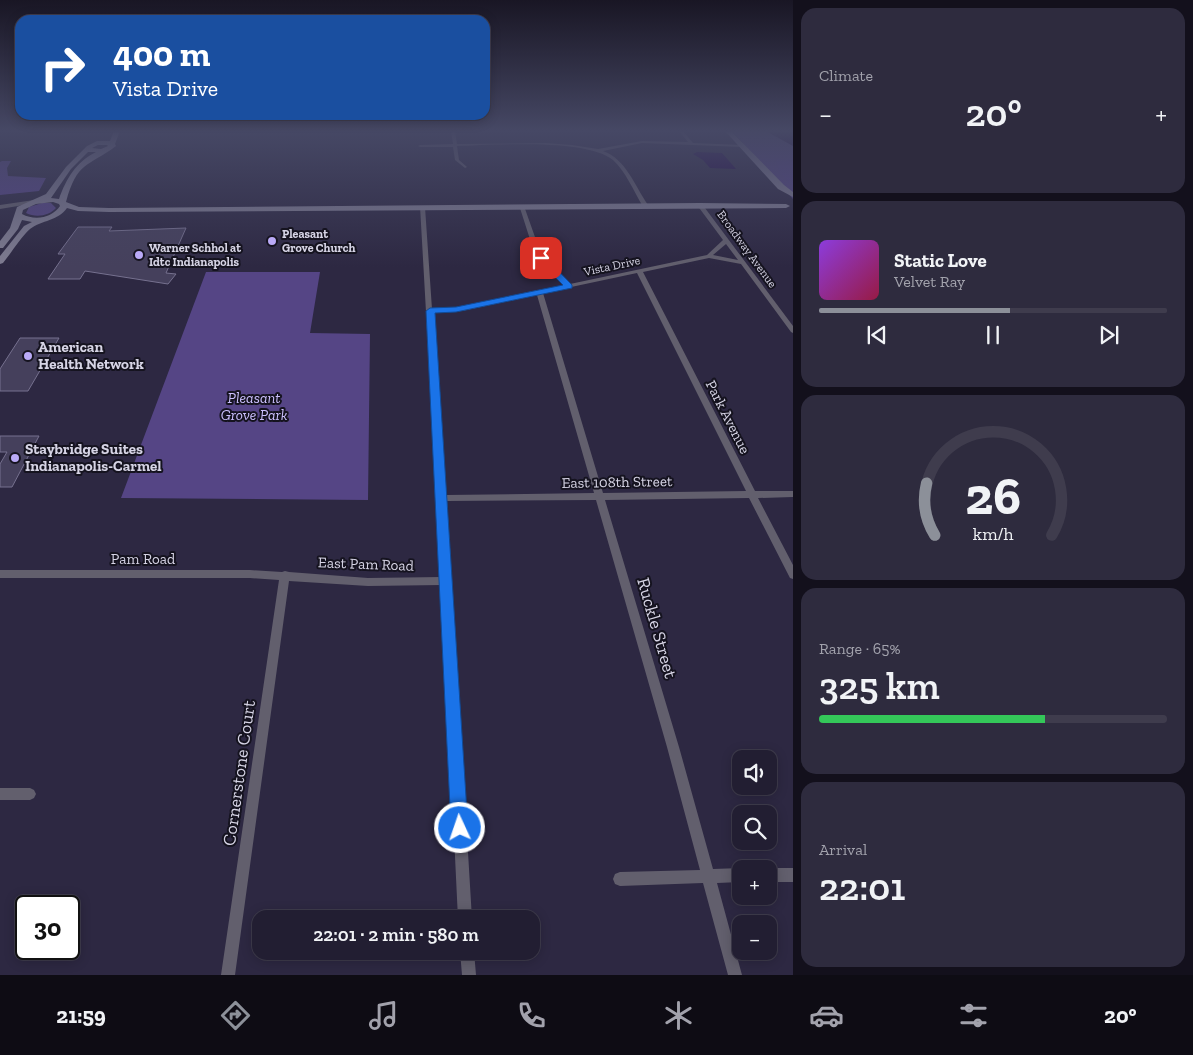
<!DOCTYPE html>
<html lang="en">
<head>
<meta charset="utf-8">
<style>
	:root { --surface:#221e32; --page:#2e2b3e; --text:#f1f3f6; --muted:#a2a2ac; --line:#3f3c4d; --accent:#8c9099 }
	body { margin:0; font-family:"Zilla Slab",serif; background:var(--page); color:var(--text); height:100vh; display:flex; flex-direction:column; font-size:19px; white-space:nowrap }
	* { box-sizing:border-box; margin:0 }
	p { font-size:16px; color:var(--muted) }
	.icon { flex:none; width:28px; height:28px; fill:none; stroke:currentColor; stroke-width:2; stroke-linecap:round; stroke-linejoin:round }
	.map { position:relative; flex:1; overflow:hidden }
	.panel { display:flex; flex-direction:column; gap:8px; padding:8px; background:#13101c; width:400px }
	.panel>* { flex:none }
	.top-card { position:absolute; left:15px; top:15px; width:475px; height:105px; border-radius:15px; box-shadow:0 2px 12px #0003,0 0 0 1px var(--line); background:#1a4fa0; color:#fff; overflow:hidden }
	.buttons { position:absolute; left:732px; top:750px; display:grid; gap:10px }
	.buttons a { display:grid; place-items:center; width:45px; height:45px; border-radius:10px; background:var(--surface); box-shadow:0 2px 12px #0003,0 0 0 1px var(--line); font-size:25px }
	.speed { position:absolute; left:15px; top:895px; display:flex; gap:10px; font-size:25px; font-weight:700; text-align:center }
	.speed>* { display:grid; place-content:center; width:65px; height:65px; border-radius:50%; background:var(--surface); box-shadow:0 2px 12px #0003,0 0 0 1px var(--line); line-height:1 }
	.speed .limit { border:2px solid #111; border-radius:8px; background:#fff; color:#111 }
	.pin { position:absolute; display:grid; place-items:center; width:42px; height:42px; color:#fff; margin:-21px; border-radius:10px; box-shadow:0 2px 8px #0006 }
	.me { position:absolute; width:55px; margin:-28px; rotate:357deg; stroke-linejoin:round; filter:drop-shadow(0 0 4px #0008) }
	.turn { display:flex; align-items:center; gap:18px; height:105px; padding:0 15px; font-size:22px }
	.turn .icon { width:65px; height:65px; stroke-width:2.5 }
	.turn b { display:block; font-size:35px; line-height:42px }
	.big { font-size:38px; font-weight:600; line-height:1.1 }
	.panel .card { flex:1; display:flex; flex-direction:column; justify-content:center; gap:8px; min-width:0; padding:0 18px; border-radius:15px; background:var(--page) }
	.panel .dial { align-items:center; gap:0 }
	.dial svg { height:130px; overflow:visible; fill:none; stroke:var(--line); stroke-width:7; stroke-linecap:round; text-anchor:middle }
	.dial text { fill:var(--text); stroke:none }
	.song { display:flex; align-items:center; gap:15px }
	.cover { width:60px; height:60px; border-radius:8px; background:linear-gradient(135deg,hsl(270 70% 55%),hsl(340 70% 35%)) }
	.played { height:5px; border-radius:2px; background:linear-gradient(90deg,var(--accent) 55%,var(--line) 55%) }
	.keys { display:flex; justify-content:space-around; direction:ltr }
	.heat { display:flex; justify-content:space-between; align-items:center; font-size:28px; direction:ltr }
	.charge { height:8px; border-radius:4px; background:linear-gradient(90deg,#34c759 65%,var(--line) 0) }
	.trip { position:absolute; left:252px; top:910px; width:288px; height:50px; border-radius:15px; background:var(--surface); box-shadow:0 2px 12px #0003,0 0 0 1px var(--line); font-weight:600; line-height:50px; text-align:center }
	.tab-bar { display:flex; height:80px; justify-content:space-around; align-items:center; background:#0e0c14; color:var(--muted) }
	.tab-bar .icon { width:35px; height:35px }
	.tab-bar .on { color:var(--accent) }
	.tab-bar b { font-size:22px; color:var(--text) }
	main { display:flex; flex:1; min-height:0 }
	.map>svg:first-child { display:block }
	.green { fill:#554585 }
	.forest { fill:#548 }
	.water { fill:#1e0345 }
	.building { fill:#45405c; stroke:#76718f }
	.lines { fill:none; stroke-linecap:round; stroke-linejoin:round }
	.minor { fill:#625f6d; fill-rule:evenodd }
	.secondary { fill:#7f7c91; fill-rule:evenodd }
	.route { fill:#1a73e8; stroke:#114b97 }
	.poi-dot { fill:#baaaf7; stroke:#15131f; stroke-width:2 }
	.labels { text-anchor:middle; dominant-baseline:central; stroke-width:4; stroke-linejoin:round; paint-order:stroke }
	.far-poi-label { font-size:12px; font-weight:bold; fill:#d6d4e5; stroke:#15131f; text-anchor:start }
	.far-street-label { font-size:12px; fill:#d6d4e5; stroke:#15131f }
	.poi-label { font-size:15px; font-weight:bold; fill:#d6d4e5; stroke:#15131f; text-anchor:start }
	.park-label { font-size:15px; font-style:italic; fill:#ccc1fe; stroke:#15131f }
	.street-label { font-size:15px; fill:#d6d4e5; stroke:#15131f }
	.near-street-label { font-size:18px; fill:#d6d4e5; stroke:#15131f }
</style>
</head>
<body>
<main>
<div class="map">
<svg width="793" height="975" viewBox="0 0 793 975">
	<rect width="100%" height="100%" fill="#2d2842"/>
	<!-- green -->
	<path class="green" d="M732 131H793V199Z
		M42 203H51L56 208C49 216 36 218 26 213L29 207Z
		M206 272H320L310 333 370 334 368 500 121 498Z"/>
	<!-- forest -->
	<path class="forest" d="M775 158 793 161V186L780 173Z
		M2 161H11L7 168 8 176 46 178 39 191 0 195V162Z"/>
	<!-- water -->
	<path class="water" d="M766 131H793V146Z
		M697 152 722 153 736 169 710 168 703 160 693 154Z"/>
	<!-- building -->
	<path class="building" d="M78 227H112L109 231 186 228 166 273 176 274 168 284 85 271 80 279H48L65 254H58Z
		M20 338H59L28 391H0V369Z
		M0 436H39L12 487H0V464L7 452H0Z"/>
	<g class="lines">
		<!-- minor -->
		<path class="minor" d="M451 131H455L457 144 546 143 572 145 598 149 642 141 688 142 679 131H683L693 143 743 145 745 146 743 147 642 143 603 151C626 159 635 186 648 205L645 207 642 205C633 190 626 172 613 160 587 138 492 145 457 146L459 160 467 167 465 168 455 160 453 147H420L418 146 420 145 453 144Z
			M34 200 36 201V203L0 209V205Z
			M700 203 702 204 793 326V333L791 332 741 264 709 258 643 272 755 491H793V497L758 498 793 565V579L790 578 749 498 605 500 679 747 713 869 741 868 742 869 741 882 717 883 742 975H728L703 883 620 886 615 884 613 879 615 874 620 872 700 870 667 747 596 500 447 501 472 919H458L442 585 368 586 289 581 235 975H221L279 580 250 578H0V570H250L282 572 285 571 289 572 368 578 441 577 420 206 425 207 432 309 462 307 565 285 535 255 519 205 524 206 541 254 570 284 707 255 723 240 697 205ZM726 244 738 260 713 255ZM637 273 746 491 603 493 543 293ZM537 295 594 493 446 495 433 313 462 311Z
			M0 788H30L34 790 36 794 34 798 30 800H0Z
			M769 868H793V882H769L768 869Z
			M460 951H474L476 975H462Z"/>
		<!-- secondary -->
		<path class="secondary" d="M114 131H120L115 144 116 146C88 167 77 161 66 202L79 207 109 208 700 203 786 204 790 206 786 208 109 212 78 211 67 208C58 221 42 220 30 229 20 238 12 252 3 263L0 264V256L24 226 32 222 22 220 18 229 3 248H0V241L10 228 17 207 46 194 66 167 87 146 97 141H110ZM98 145H107L108 146 101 149 92 148ZM88 152H96C76 162 66 179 59 199L51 198 71 169ZM53 202 59 204 60 206C52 218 35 221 22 214L23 210 36 204Z
			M725 131H731L784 185 793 192V197L778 189Z"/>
	</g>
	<!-- sky -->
	<linearGradient id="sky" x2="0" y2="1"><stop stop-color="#191624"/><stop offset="0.49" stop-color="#464865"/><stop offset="1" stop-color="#464865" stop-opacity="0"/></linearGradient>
	<rect width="793" height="267" fill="url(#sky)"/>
	<!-- route -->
	<path class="route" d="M538 256H544L572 285V288L456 312 435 313 468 828 466 834 460 836 454 834 451 828 426 311 430 308 456 307 563 285 538 260Z"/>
	<!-- markers -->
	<g class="poi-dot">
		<circle cx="272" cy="241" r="5"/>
		<circle cx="139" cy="255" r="5"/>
		<circle cx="28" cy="356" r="5"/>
		<circle cx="15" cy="458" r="5"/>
	</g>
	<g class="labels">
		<!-- far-poi labels -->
		<g class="far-poi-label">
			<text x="282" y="234">Pleasant<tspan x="282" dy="14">Grove Church</tspan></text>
			<text x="149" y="248">Warner Schhol at<tspan x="149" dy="14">Idtc Indianapolis</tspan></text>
		</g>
		<!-- far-street labels -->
		<g class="far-street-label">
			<text transform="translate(747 249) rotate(54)">Broadway Avenue</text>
			<text transform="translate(612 266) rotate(-12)">Vista Drive</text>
		</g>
		<!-- poi labels -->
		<g class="poi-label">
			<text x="38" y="347">American<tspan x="38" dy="17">Health Network</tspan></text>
			<text x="25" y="449">Staybridge Suites<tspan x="25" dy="17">Indianapolis-Carmel</tspan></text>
		</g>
		<!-- park labels -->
		<g class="park-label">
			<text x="254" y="398">Pleasant<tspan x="254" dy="17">Grove Park</tspan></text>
		</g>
		<!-- street labels -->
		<g class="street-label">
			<text transform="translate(728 417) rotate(63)">Park Avenue</text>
			<text transform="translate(617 482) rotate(-1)">East 108th Street</text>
			<text x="143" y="559">Pam Road</text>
			<text transform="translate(366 564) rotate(2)">East Pam Road</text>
		</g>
		<!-- near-street labels -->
		<g class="near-street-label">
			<text transform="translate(657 628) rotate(74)">Ruckle Street</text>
			<text transform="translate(239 773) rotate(-82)">Cornerstone Court</text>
		</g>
	</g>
</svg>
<div class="buttons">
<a><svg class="icon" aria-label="sound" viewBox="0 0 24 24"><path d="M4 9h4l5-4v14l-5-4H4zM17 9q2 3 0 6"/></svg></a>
<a><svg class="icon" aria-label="search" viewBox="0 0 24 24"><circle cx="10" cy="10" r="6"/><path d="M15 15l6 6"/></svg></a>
<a>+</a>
<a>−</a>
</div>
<div class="speed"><div class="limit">30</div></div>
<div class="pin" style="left:541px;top:258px;background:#d93025"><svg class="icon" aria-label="arrive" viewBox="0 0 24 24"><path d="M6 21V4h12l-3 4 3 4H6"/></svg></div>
<svg class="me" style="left:460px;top:828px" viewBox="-20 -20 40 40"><circle r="17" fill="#1a73e8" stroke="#fff" stroke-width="3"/><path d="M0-11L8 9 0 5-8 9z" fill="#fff"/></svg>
<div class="trip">22:01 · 2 min · 580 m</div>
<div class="top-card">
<div class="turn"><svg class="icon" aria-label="right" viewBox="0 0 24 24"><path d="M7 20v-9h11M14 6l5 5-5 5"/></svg><div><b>400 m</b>Vista Drive</div></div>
</div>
</div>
<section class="panel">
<div class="card"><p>Climate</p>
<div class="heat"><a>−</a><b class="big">20°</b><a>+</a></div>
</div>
<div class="card">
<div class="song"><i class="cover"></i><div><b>Static Love</b><p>Velvet Ray</p></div></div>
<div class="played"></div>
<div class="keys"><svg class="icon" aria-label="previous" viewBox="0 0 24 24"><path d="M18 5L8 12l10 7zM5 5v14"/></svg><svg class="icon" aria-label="pause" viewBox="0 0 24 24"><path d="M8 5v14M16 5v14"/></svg><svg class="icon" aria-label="next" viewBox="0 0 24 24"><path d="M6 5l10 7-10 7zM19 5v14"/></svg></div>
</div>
<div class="card dial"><svg viewBox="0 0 100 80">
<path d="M14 69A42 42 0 1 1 86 69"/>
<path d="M14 69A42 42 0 0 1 9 37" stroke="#8c9099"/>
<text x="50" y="56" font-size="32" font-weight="700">26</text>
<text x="50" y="72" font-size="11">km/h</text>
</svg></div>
<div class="card"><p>Range · 65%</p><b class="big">325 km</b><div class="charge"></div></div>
<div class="card"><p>Arrival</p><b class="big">22:01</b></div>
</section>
</main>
<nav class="tab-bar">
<b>21:59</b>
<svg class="icon on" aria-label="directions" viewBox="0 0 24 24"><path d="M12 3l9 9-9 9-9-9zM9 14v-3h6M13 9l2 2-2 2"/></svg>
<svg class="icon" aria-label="music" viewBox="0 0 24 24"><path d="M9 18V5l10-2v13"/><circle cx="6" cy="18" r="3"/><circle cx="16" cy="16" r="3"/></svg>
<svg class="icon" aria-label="phone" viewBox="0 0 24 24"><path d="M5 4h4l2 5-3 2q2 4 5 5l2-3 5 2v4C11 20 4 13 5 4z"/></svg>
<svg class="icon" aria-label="climate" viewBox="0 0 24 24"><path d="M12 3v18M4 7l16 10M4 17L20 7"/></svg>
<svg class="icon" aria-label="car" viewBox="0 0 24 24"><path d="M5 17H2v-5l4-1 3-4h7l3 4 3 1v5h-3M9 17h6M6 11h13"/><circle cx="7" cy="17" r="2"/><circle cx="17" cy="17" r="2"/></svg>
<svg class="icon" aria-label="filters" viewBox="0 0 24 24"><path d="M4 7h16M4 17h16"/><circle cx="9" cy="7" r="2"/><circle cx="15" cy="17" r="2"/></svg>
<b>20°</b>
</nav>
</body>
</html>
